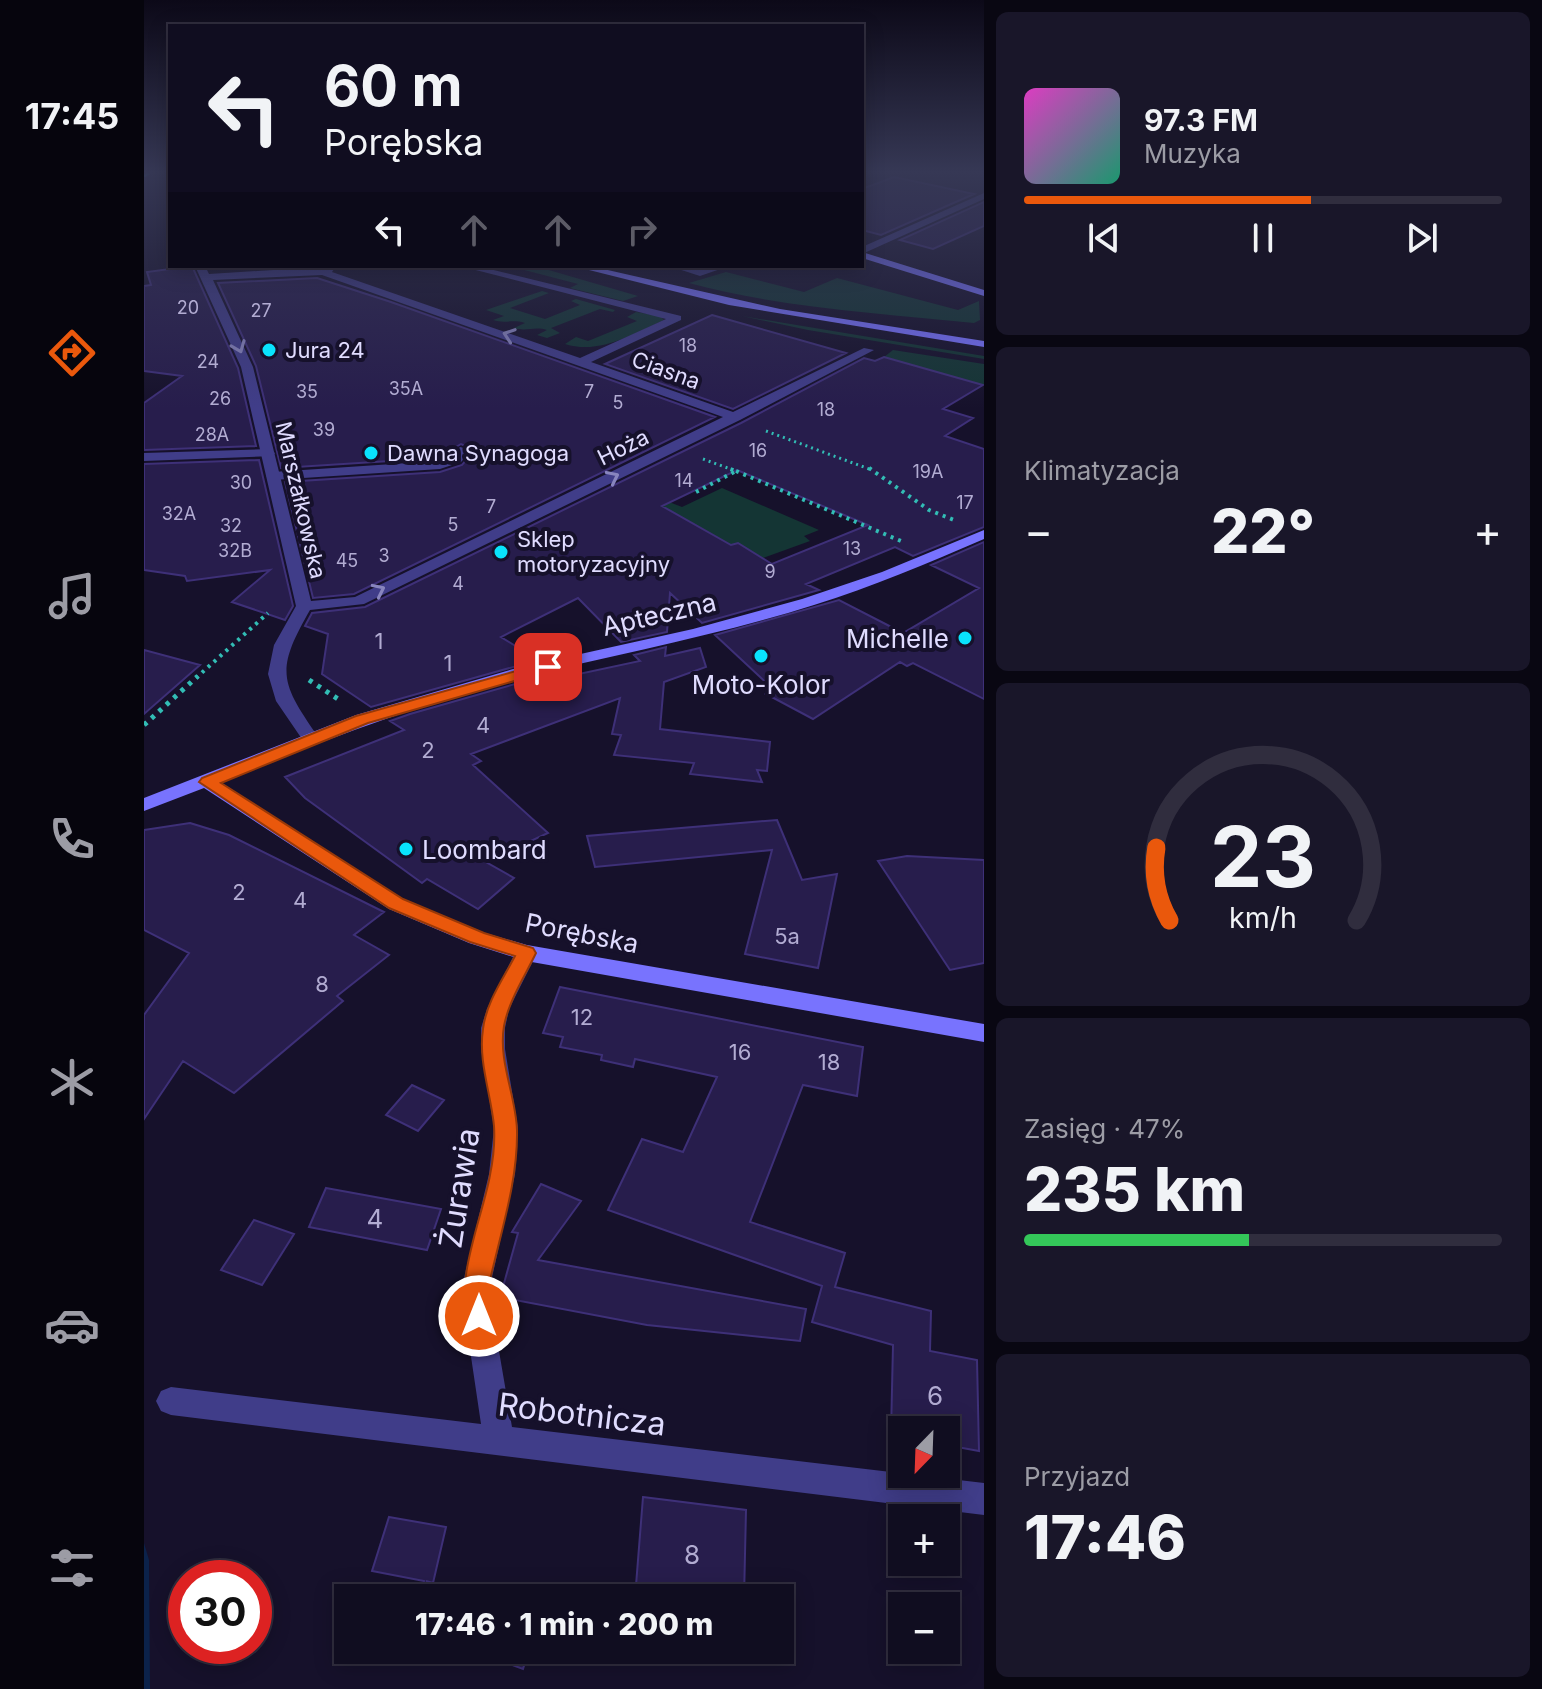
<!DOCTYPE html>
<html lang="pl">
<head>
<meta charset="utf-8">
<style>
	:root { --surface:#100d20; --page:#191629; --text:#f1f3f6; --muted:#9c9ca5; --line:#302d3e; --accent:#ea580c }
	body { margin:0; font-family:Inter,sans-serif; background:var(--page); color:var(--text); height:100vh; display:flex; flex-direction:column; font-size:30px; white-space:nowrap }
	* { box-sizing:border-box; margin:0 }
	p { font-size:26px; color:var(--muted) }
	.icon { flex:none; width:44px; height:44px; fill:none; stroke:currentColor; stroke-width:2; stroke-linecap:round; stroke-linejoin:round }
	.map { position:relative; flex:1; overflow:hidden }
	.side { display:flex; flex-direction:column; gap:12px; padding:12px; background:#090712; width:558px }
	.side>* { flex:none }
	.guide { position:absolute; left:24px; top:24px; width:696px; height:244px; border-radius:0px; box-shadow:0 4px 20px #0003,0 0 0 2px var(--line); background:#100d20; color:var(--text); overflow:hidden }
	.needle { width:52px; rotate:203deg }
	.buttons { position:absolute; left:744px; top:1416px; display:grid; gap:16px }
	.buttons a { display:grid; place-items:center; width:72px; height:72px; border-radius:0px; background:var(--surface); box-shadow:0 4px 20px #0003,0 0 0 2px var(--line); font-size:40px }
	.speed { position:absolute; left:24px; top:1560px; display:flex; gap:16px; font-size:40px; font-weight:700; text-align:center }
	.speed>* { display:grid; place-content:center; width:104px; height:104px; border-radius:50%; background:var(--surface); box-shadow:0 4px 20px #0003,0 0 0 2px var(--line); line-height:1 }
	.speed .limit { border:12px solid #d22; background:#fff; color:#111 }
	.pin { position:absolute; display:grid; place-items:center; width:68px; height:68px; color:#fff; margin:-34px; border-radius:16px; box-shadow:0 4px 12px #0006 }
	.me { position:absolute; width:88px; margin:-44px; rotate:0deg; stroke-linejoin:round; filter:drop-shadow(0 0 6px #0008) }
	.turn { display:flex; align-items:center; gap:28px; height:168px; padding:0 24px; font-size:36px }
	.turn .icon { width:104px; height:104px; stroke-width:2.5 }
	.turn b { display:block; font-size:56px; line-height:68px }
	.lanes { display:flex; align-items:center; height:76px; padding:0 24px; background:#0003; justify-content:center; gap:40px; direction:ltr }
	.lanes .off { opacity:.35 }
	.big { font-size:60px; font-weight:800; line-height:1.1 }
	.side .tile { flex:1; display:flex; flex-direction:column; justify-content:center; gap:12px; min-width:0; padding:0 28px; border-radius:12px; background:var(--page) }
	.side .dial { align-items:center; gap:0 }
	.dial svg { height:208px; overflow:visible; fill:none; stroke:var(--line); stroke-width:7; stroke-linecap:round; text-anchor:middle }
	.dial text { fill:var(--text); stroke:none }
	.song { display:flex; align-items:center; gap:24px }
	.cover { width:96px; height:96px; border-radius:12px; background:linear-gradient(135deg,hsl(310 70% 55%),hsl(160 70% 35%)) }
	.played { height:8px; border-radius:4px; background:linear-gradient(90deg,var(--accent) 60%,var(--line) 60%) }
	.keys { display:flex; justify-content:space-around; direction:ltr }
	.heat { display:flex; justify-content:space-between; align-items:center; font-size:44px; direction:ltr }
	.charge { height:12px; border-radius:6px; background:linear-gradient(90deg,#34c759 47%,var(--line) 0) }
	.trip { position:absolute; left:190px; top:1584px; width:460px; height:80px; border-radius:0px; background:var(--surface); box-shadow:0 4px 20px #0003,0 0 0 2px var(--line); font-weight:800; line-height:80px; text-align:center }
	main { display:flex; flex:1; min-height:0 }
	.tabs { display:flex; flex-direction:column; width:144px; justify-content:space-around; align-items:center; background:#06050d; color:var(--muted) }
	.tabs .icon { width:56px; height:56px }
	.tabs .selected { color:var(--accent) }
	.tabs b { font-size:36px; color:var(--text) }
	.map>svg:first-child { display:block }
	.green { fill:#143534 }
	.water { fill:#0b224a }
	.building { fill:#271d4c; stroke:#3e3078; stroke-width:2; fill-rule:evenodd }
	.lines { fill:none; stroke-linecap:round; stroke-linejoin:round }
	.path-far2 { stroke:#32bdb5; stroke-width:3; stroke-dasharray:2 4; stroke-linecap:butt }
	.path-far1 { stroke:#32bdb5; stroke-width:4; stroke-dasharray:3 5; stroke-linecap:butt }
	.path { stroke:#32bdb5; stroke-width:5; stroke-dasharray:4 6; stroke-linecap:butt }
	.lane { fill:#403d89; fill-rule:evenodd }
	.street { fill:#403d89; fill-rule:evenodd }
	.secondary { fill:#7873fe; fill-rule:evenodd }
	.rail { stroke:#09e3fd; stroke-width:3; stroke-dasharray:6 5; stroke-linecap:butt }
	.oneway { stroke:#8885be }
	.route { fill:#ea580c; stroke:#983908; stroke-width:2 }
	.poi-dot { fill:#09e3fd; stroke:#16112b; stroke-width:3 }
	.labels { text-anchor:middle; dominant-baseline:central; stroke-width:8; stroke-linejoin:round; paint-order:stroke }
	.far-number-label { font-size:18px; fill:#b2acd2 }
	.far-poi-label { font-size:22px; fill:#e0dcff; stroke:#16112b; text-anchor:start }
	.far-street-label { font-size:22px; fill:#e0dcff; stroke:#16112b }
	.number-label { font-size:22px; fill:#b2acd2 }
	.street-label { font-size:26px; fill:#e0dcff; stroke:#16112b }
	.poi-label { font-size:26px; fill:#e0dcff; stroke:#16112b; text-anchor:end }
	.near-number-label { font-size:26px; fill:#b2acd2 }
	.near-street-label { font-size:32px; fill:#e0dcff; stroke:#16112b }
</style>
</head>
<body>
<main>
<nav class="tabs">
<b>17:45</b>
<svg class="icon selected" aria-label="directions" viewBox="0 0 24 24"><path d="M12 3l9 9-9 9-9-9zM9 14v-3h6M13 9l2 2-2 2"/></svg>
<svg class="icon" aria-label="music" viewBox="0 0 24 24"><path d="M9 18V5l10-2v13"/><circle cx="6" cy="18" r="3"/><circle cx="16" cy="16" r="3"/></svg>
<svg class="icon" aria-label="phone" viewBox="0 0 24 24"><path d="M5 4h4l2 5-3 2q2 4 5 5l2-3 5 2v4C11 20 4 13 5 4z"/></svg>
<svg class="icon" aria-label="climate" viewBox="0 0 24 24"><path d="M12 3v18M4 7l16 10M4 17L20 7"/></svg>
<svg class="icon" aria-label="car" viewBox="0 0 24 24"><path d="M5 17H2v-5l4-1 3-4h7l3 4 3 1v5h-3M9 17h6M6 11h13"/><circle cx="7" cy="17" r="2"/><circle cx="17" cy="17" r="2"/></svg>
<svg class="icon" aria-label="filters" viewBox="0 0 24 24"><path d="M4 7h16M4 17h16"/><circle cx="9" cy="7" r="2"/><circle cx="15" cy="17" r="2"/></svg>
</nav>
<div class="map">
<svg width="840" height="1689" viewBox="0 0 840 1689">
	<rect width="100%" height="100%" fill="#16112b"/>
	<!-- green -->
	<path class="green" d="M365 266H391L494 296 479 301 426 288 434 284Z
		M582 272 660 292 693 278 814 310 835 301 836 320 830 323C736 313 637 308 545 283Z
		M398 291 405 293 366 308 401 319 436 305 427 301 432 299 471 310 469 312 456 309 407 328 416 333 403 338 393 335 403 330C390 326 382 332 370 328L381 323C368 319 361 324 349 320L360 316 342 310Z
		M492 312 516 316 520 320C488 334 456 355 421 344L432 337 444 341 493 321 483 317Z
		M598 316 840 356V359L664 330Z
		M749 350 840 364V385L740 357Z
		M481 485 538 507 578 488 675 530 660 536 666 541 619 558 594 543 587 545 565 533 464 493Z"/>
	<!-- water -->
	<path class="water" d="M0 1543 5 1560 6 1689H0Z"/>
	<!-- building -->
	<path class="building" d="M750 177 830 194 737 235 718 230V189Z
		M840 202V226L789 249 756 240Z
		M48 266 94 368 112 446 0 450V403L38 376 0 371V286L7 285 3 272Z
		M173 278 247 302 571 417 210 594 169 598 141 482 296 472 318 465 331 450 317 444 293 458 137 468 112 366 74 283Z
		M568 315 702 353 589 409 461 364Z
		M740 357 839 385 799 409 829 418 801 436 840 449V527L769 556 751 547 662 584 675 590 558 623 526 593 523 632 477 642 434 598 357 637 394 660 227 707 178 674 184 634 161 626 168 613 221 607 597 423 720 358 731 361ZM593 470 724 525 628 564 594 543 587 545 518 506Z
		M115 460 149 606 141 620 88 602 126 570 43 581 41 576 0 570V464Z
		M840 542V699L769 663 763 666 756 662 669 719 622 694 630 690 571 635 695 600 759 633 835 588 787 565Z
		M522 647 521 656 556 648 562 667 520 682 516 729 626 742 623 771 613 770 618 782 546 774 550 763 470 755 477 735 468 734 476 698 327 754 337 761 329 765 404 833 342 862 370 878 334 909 283 879 278 883 161 798 141 777 260 730 246 721 266 714 413 672 421 677 496 661 490 655Z
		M0 650 56 665 0 714Z
		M633 820 658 880 693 874 674 968 601 954 628 850 451 867 443 836Z
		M46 823 85 835 240 912 210 935 245 955 193 996 199 1001 90 1093 39 1061 0 1119V1015L45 953 0 930V830Z
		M763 856 840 860V963L806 970 734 861Z
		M416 987 719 1047 713 1096 659 1085 606 1222 701 1253 691 1287 787 1311 786 1351 833 1360 835 1451 802 1445V1430H758V1436L747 1434 749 1345 668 1322 678 1286 464 1210 498 1139 539 1152 573 1077 491 1059 489 1067 457 1060 458 1055 416 1047 419 1037 399 1033Z
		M268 1085 300 1100 274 1131 242 1115Z
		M397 1184 437 1201 394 1260 662 1309 656 1341 503 1325 366 1299 355 1313 352 1312 374 1233 368 1232Z
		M182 1188 297 1209 283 1250 165 1227Z
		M110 1220 150 1234 118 1285 77 1270Z
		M499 1497 602 1510 600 1598H491Z
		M245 1517 302 1527 289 1583 282 1581 330 1598H273L280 1581 228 1571Z
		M327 1650H385L379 1669Z"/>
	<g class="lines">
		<!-- path-far2 -->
		<path class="path-far2" d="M622 431 728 470
			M559 459 589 470"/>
		<!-- path-far1 -->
		<path class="path-far1" d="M725 468 785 510 810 520
			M592 471 757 541
			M552 492 592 471 583 468
			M52 678 124 613"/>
		<!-- path -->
		<path class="path" d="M165 680 197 701
			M0 725 54 676"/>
		<!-- lane -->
		<path class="lane" d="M316 447 328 450 317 462 296 469 129 480 122 476 129 472 294 461 307 456Z
			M124 449 131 453 129 456 0 461V453Z"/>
		<!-- street -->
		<path class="street" d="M840 193V199L718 254V247Z
			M51 266H61L65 274 192 266 188 272 436 358 522 319 316 266H333L537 316V320L447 362 589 412 720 348 730 350 596 420 220 604 166 610C131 671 136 682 175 738L166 743 160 742 132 701 124 674 130 645 152 606 97 367ZM178 275 579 417 211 597 167 601 109 367 69 280Z
			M525 266 556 270 585 266 556 276Z
			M382 945 390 948 393 953 365 1009 361 1028V1049L374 1128 371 1174 347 1282 349 1316 368 1427 840 1483V1515L27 1415 17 1411 12 1401 17 1391 27 1387 337 1424 321 1316 319 1282 345 1174 350 1128 337 1049V1028L343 1009 371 953 374 948Z"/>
		<!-- secondary -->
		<path class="secondary" d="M718 252 840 290V296L718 258Z
			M429 266H446L636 309 840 341V347L585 305Z
			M840 530V539C784 563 728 587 670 605 575 635 477 653 381 677 276 703 176 742 76 782L259 899 341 933 383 945 840 1024V1042L382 961 325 943 245 909 60 788 0 811V798L212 715 369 669 549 629 658 599 738 572Z"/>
		<!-- rail -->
		<path class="rail" d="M0 176 7 172"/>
	</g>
	<!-- one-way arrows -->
	<defs><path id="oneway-chevron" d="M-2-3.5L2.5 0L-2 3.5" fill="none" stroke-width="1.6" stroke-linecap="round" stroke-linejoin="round" transform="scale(2)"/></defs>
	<g class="oneway">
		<use href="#oneway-chevron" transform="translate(365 335) rotate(-161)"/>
		<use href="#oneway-chevron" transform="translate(95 347) rotate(68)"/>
		<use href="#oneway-chevron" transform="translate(469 477) rotate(-26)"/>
		<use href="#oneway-chevron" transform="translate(235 590) rotate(-26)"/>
	</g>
	<!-- sky -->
	<linearGradient id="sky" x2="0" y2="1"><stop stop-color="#0c0918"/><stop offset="0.42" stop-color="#363855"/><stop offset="1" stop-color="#363855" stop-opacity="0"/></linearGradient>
	<rect width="840" height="409" fill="url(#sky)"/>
	<!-- route -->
	<path class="route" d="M404 662 409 664V670L224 723 77 783 259 899 340 933 389 948 392 953C381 976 365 1000 360 1026 354 1061 372 1096 373 1130 374 1179 358 1228 347 1276 343 1292 351 1309 344 1325L335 1328 326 1325C308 1285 339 1216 346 1175 349 1160 351 1141 350 1126 347 1094 334 1061 339 1029 342 1003 359 979 371 956L326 942 245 908 55 782 58 778 212 716Z"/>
	<!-- markers -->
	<g class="poi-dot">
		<circle cx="125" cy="350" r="8"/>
		<circle cx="227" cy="453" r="8"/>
		<circle cx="357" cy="552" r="8"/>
		<circle cx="821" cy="638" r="8"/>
		<circle cx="617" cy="656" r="8"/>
		<circle cx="262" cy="849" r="8"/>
	</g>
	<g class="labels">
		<!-- far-number labels -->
		<g class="far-number-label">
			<text x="44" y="307">20</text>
			<text x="117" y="310">27</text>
			<text x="544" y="345">18</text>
			<text x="64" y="361">24</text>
			<text x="262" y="388">35A</text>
			<text x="163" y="391">35</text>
			<text x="445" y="391">7</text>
			<text x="76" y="398">26</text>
			<text x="474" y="402">5</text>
			<text x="682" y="409">18</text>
			<text x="180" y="429">39</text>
			<text x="68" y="434">28A</text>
			<text x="614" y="450">16</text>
			<text x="784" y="471">19A</text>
			<text x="540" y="480">14</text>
			<text x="97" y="482">30</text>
			<text x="821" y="502">17</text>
			<text x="347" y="506">7</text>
			<text x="35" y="513">32A</text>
			<text x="309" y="524">5</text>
			<text x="87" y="525">32</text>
			<text x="708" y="548">13</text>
			<text x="91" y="550">32B</text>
			<text x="240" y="555">3</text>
			<text x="203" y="560">45</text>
			<text x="626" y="571">9</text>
			<text x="314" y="583">4</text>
		</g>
		<!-- far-poi labels -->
		<g class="far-poi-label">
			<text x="141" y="350">Jura 24</text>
			<text x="243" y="453">Dawna Synagoga</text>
			<text x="373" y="539">Sklep<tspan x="373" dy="25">motoryzacyjny</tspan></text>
		</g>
		<!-- far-street labels -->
		<g class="far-street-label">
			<text transform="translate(522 370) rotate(20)">Ciasna</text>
			<text transform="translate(479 447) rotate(-26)">Hoża</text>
			<text transform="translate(157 500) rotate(77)">Marszałkowska</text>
		</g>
		<!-- number labels -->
		<g class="number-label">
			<text x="235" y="641">1</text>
			<text x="304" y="663">1</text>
			<text x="339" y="725">4</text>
			<text x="284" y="750">2</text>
			<text x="95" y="892">2</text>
			<text x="156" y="900">4</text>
			<text x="643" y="936">5a</text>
			<text x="178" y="984">8</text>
			<text x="438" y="1017">12</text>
			<text x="596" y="1052">16</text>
			<text x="685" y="1062">18</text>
		</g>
		<!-- street labels -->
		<g class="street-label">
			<text transform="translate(515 614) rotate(-13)">Apteczna</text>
			<text transform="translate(438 933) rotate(11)">Porębska</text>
		</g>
		<!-- poi labels -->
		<g class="poi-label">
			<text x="805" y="638">Michelle</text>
			<text x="617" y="684" text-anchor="middle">Moto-Kolor</text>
			<text x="278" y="849" text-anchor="start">Loombard</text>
		</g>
		<!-- near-number labels -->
		<g class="near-number-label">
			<text x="231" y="1218">4</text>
			<text x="791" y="1395">6</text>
			<text x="548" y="1554">8</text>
		</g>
		<!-- near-street labels -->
		<g class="near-street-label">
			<text transform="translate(315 1188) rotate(-81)">Żurawia</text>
			<text transform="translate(438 1414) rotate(7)">Robotnicza</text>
		</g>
	</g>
</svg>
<div class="buttons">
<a><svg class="needle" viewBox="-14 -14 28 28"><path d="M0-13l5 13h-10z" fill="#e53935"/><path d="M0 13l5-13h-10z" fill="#9c9ca5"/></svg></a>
<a>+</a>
<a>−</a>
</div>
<div class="speed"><div class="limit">30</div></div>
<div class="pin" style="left:404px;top:667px;background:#d93025"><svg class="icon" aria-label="arrive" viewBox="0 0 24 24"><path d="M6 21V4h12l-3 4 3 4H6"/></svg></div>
<svg class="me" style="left:335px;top:1316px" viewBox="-20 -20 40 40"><circle r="17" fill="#ea580c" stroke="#fff" stroke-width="3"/><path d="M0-11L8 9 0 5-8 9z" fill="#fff"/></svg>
<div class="trip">17:46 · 1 min · 200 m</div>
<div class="guide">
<div class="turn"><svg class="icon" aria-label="left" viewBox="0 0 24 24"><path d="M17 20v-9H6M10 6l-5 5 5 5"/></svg><div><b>60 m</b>Porębska</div></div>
<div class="lanes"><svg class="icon" aria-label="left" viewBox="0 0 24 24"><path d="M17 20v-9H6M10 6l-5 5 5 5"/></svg><svg class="icon off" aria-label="ahead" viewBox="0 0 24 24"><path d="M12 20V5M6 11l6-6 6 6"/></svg><svg class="icon off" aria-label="ahead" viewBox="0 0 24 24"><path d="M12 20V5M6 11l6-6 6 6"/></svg><svg class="icon off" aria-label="right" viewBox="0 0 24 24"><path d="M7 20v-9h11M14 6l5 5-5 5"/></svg></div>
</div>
</div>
<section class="side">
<div class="tile">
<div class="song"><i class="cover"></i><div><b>97.3 FM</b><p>Muzyka</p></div></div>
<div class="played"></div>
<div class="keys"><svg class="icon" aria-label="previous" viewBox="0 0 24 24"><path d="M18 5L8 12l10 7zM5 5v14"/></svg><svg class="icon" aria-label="pause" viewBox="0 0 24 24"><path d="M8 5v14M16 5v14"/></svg><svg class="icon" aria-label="next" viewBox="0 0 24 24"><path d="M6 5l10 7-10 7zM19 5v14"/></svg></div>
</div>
<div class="tile"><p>Klimatyzacja</p>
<div class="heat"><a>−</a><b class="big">22°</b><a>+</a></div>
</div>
<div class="tile dial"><svg viewBox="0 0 100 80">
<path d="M14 69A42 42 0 1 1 86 69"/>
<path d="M14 69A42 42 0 0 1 9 41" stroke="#ea580c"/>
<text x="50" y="56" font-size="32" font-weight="700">23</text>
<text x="50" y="72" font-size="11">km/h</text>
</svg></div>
<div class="tile"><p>Zasięg · 47%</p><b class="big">235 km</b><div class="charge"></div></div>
<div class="tile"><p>Przyjazd</p><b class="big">17:46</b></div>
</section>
</main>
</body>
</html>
